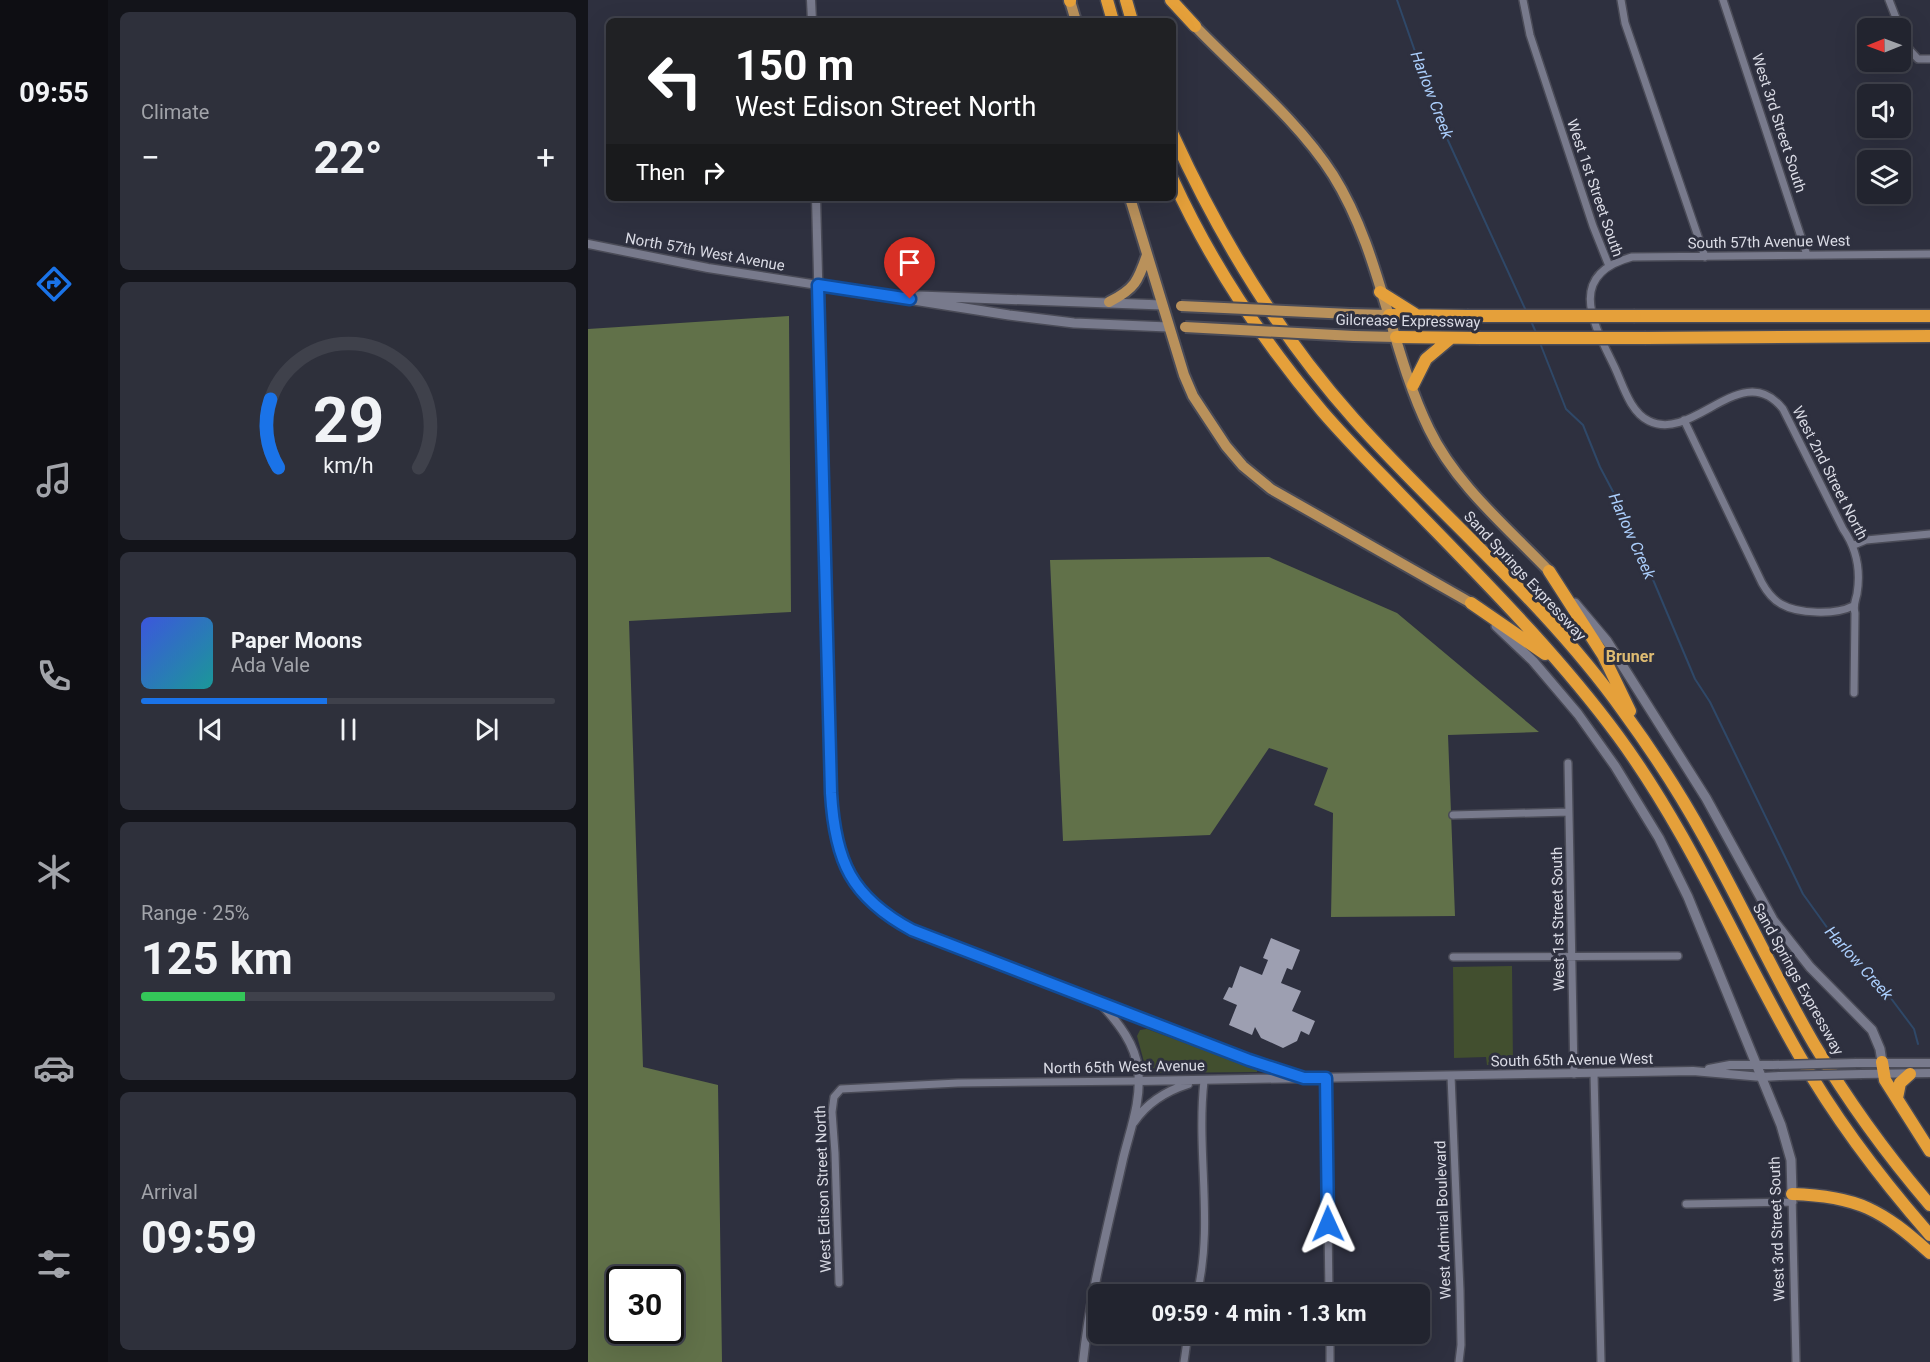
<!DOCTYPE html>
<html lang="en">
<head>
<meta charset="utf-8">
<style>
	:root { --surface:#22242f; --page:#2e303b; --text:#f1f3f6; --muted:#a2a4aa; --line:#3f414b; --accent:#1a73e8 }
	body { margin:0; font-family:Roboto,sans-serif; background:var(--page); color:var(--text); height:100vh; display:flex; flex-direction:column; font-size:22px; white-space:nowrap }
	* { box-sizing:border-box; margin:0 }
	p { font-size:20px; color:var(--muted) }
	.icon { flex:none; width:33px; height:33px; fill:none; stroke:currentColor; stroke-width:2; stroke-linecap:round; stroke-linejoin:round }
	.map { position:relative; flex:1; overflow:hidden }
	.details { display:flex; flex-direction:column; gap:12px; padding:12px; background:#13141a; width:480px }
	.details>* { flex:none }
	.top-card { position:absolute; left:18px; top:18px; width:570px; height:183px; border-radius:9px; box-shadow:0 6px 24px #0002,0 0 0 2px var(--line); background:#202124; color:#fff; overflow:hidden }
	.needle { width:39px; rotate:269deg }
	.tools { position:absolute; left:1269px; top:18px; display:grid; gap:12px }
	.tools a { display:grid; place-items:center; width:54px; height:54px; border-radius:9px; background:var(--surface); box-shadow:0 6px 24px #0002,0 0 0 2px var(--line); font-size:30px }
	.speed { position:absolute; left:18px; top:1266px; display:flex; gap:12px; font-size:30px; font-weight:700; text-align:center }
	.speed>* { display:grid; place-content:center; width:78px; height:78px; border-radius:50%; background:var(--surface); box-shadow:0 6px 24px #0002,0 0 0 2px var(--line); line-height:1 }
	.speed .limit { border:3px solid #111; border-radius:9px; background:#fff; color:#111 }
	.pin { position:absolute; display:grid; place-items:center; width:51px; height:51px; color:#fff; margin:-62px -26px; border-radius:50% 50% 50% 0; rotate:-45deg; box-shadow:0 0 6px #0007 }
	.pin .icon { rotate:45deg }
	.me { position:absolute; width:66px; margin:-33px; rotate:359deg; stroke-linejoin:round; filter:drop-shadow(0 0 4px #0008) }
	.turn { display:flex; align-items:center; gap:21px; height:126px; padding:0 30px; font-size:27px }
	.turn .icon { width:78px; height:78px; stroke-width:2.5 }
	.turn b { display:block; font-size:42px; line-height:51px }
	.then { display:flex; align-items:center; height:57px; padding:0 30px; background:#0003; gap:12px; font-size:22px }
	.big { font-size:45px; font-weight:700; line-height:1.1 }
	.details .widget { flex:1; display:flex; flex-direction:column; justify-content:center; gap:9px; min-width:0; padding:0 21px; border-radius:9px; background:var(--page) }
	.details .dial { align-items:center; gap:0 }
	.dial svg { height:156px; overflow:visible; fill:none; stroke:var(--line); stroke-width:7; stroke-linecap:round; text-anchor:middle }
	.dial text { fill:var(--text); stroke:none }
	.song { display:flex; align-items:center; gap:18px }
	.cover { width:72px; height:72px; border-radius:9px; background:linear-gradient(135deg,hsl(230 70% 55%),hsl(180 70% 35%)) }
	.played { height:6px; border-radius:3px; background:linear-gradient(90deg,var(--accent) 45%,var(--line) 45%) }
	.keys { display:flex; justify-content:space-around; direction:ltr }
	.heat { display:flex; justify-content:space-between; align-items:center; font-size:33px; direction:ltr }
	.charge { height:9px; border-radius:4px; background:linear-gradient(90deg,#34c759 25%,var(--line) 0) }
	.trip { position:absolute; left:500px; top:1284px; width:342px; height:60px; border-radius:9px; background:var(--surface); box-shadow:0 6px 24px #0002,0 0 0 2px var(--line); font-weight:700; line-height:60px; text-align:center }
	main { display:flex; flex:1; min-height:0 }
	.tabs { display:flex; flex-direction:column; width:108px; justify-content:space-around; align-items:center; background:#0e0e13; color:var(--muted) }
	.tabs .icon { width:42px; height:42px }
	.tabs .active { color:var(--accent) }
	.tabs b { font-size:27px; color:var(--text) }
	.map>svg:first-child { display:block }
	.green { fill:#424f2f }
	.forest { fill:#617149; fill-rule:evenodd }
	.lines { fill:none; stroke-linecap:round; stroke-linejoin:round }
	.stream { stroke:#2f4868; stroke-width:2 }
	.building { fill:#9d9fb1 }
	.minor-casing { stroke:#4a4b57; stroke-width:10 }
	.tertiary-casing { stroke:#4a4b57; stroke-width:11 }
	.secondary-casing { stroke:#4a4b57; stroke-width:12 }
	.primary-casing { stroke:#4a4b57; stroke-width:14 }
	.motorway-casing { stroke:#4a4b57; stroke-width:15 }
	.minor { stroke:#787a8c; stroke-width:7 }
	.tertiary { stroke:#787a8c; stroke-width:8 }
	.secondary { stroke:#787a8c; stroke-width:9 }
	.primary { stroke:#b9915b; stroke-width:10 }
	.motorway { stroke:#e5a03a; stroke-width:12 }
	.tertiary-bridge-casing { stroke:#4a4b57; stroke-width:11; stroke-linecap:butt }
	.primary-bridge-casing { stroke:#4a4b57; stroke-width:14; stroke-linecap:butt }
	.motorway-bridge-casing { stroke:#4a4b57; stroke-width:15; stroke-linecap:butt }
	.tertiary-bridge { stroke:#787a8c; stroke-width:8 }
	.primary-bridge { stroke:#b9915b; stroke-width:10 }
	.motorway-bridge { stroke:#e5a03a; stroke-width:12 }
	.route-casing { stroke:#114b97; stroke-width:15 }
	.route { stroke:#1a73e8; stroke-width:10 }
	.labels { text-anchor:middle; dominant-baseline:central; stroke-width:6; stroke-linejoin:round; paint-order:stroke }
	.street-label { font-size:15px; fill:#dadbe5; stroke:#2e303f }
	.water-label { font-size:16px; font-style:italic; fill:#abcefc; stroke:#2e303f }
	.neighbourhood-label { font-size:16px; font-weight:bold; fill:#debb72; stroke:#2e303f }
</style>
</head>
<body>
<main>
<nav class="tabs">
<b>09:55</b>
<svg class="icon active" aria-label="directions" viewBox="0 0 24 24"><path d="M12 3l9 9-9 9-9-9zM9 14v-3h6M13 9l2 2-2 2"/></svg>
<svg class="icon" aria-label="music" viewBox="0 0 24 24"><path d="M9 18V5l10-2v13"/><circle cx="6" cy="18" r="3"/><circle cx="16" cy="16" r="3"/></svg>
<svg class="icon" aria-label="phone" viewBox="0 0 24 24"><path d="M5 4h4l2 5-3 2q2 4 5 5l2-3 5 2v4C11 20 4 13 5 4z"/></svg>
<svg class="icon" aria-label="climate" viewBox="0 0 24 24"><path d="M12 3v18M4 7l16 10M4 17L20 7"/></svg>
<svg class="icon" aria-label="car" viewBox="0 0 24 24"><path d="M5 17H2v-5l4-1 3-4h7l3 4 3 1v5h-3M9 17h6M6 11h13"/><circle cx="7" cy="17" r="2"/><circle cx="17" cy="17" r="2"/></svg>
<svg class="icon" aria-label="filters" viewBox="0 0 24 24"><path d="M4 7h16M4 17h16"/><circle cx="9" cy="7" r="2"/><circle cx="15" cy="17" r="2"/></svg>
</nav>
<section class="details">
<div class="widget"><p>Climate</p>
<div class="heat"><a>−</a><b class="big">22°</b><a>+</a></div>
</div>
<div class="widget dial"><svg viewBox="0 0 100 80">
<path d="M14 69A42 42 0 1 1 86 69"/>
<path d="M14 69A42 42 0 0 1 10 34" stroke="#1a73e8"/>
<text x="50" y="56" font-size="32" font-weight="700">29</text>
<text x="50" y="72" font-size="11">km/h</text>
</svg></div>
<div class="widget">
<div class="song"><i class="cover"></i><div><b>Paper Moons</b><p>Ada Vale</p></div></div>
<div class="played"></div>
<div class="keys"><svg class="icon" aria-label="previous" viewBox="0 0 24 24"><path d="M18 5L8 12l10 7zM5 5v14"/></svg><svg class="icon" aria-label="pause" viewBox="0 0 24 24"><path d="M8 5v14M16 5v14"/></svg><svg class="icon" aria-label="next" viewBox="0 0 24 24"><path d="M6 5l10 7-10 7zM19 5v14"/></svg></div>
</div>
<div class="widget"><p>Range · 25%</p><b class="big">125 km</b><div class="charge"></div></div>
<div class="widget"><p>Arrival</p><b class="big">09:59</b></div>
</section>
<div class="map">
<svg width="1342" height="1362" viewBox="0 0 1342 1362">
	<rect width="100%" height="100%" fill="#2e303f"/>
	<!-- green -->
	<path class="green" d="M924 966 925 1065H899L898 1057 866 1058 865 967Z
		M559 1029 669 1069V1072L559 1073 549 1036 552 1030Z"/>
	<!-- forest -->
	<path class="forest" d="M201 316 203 612 41 621 55 1067 130 1085 134 1362H0V329ZM32 1280H82V1330H32Z
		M681 557 809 613 951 732 860 735 867 916 743 917 745 813 726 805 740 768 681 748 622 835 475 841 462 560Z"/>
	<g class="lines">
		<!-- stream -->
		<path class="stream" d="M809 0 852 123 939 313
			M943 321 949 335
			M952 343 978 409 995 425 1012 467 1039 518 1107 679 1122 702 1215 894 1248 940 1302 997 1326 1029 1330 1044"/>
	</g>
	<!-- building -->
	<path class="building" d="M683 938 712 950 704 970 699 968 693 983 713 991 704 1011 727 1021 721 1035 713 1031 709 1041 695 1048 673 1038 667 1027 664 1035 641 1025 649 1005 635 999 641 987 644 988 652 966 674 975 680 960 675 958Z"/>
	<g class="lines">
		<defs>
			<path id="minor" d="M935 0 942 35 1005 226 1021 266
				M1033 0 1037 23 1117 257
				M1135 0 1219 255
				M1301 0 1312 28
				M1312 30 1318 46 1330 59H1342
				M1096 420 1174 583C1179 592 1184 599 1193 604 1210 614 1248 615 1265 606
				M1266 545 1278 540 1342 534
				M1266 693 1267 613C1265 606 1267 602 1269 594 1273 570 1269 549 1255 529L1195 409C1154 357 1106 443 1061 421 1042 412 1035 385 1027 368 1007 326 976 275 1044 257L1342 254
				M980 763 986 1074
				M865 815 981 812
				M865 957 1090 956
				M1006 1074 1013 1362
				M863 1076 872 1291 873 1345 871 1362
				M738 1078 741 1294
				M1204 1194 1208 1362
				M1098 1204 1205 1202
				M251 1283 247 1153 244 1112 246 1097 253 1089 370 1083 551 1081
				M609 1294C626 1224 608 1152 616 1081
				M742 1334V1362
				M596 1362 600 1334"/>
			<path id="tertiary" d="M223 0 224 21
				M228 198 244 811C249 868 274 903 324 930L661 1060 716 1078
				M0 244 120 268 230 285
				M1268 1063H1342
				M1121 1069 1142 1065H1185
				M1274 1074 1342 1073
				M551 1081 1105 1071 1174 1077 1192 1076
				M546 1122C559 1103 578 1091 600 1084
				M495 1362C502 1294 520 1226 535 1159 542 1130 554 1100 550 1069 547 1044 531 1024 515 1006"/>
			<path id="secondary" d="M230 285 421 315 486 323 580 327
				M331 296 574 305
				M987 603 1019 641 1118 798 1185 920 1222 967 1284 1030 1292 1049 1294 1062
				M908 626 945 661 990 714 1027 766 1071 838 1100 897 1193 1125 1203 1160 1204 1194"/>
			<path id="primary" d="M482 1 488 21
				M607 26C652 73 710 120 745 175 793 251 802 349 841 429 868 485 919 527 961 571
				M542 198 596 375 605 396 638 446 655 466 683 489 883 603
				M521 302C547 289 550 281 559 255
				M762 314 801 315
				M766 336 808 337"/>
			<path id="motorway" d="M482 0V1
				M519 0 525 21
				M538 0 544 21
				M583 0 607 26
				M585 135C632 238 690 334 766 419 854 517 958 603 1035 711 1065 752 1093 795 1117 839 1155 907 1187 977 1226 1044 1260 1101 1299 1155 1342 1205
				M585 180C623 263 675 341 734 411 758 439 785 466 810 492 886 571 965 648 1030 736 1102 834 1150 949 1211 1055 1248 1120 1293 1179 1342 1235
				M792 292 827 314
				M801 315 879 316
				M1047 316H1342
				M808 337 891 338
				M1058 338 1342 336
				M825 385 838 359 863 338
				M961 571 1015 655 1042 711
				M883 603 957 654
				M1294 1062 1297 1080 1342 1151
				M1309 1098 1312 1083 1322 1074
				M1204 1194C1270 1196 1294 1210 1342 1253"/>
		</defs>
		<!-- minor casing -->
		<use href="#minor" class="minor-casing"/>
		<!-- tertiary casing -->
		<use href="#tertiary" class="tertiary-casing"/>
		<!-- secondary casing -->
		<use href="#secondary" class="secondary-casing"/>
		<!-- primary casing -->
		<use href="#primary" class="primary-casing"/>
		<!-- motorway casing -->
		<use href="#motorway" class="motorway-casing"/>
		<!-- minor -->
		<use href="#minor" class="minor"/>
		<!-- tertiary -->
		<use href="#tertiary" class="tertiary"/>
		<!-- secondary -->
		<use href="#secondary" class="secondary"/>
		<!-- primary -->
		<use href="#primary" class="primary"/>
		<!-- motorway -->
		<use href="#motorway" class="motorway"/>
		<defs>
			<path id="tertiary-bridge" d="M1185 1065 1268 1063
				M1192 1076 1274 1074"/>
			<path id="primary-bridge" d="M593 306 762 314
				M597 327 766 336"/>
			<path id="motorway-bridge" d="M879 316H1047
				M891 338H1058"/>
		</defs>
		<!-- tertiary-bridge casing -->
		<use href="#tertiary-bridge" class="tertiary-bridge-casing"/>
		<!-- primary-bridge casing -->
		<use href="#primary-bridge" class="primary-bridge-casing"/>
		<!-- motorway-bridge casing -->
		<use href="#motorway-bridge" class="motorway-bridge-casing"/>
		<!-- tertiary-bridge -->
		<use href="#tertiary-bridge" class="tertiary-bridge"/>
		<!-- primary-bridge -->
		<use href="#primary-bridge" class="primary-bridge"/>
		<!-- motorway-bridge -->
		<use href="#motorway-bridge" class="motorway-bridge"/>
	</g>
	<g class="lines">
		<defs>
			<path id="route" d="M322 299 230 285 243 793C247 861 263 897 324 930L661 1060 716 1078H738L740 1224"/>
		</defs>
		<!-- route casing -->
		<use href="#route" class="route-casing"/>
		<!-- route -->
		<use href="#route" class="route"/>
	</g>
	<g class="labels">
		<!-- street labels -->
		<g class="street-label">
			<text transform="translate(1191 123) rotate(72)">West 3rd Street South</text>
			<text transform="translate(1007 188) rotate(71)">West 1st Street South</text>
			<text transform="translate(1181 242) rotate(-1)">South 57th Avenue West</text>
			<text transform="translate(117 252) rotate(10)">North 57th West Avenue</text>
			<text transform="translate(820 321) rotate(1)">Gilcrease Expressway</text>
			<text transform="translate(1242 473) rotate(63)">West 2nd Street North</text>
			<text transform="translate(937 576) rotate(47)">Sand Springs Expressway</text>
			<text transform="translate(970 919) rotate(-91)">West 1st Street South</text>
			<text transform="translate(1210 979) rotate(61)">Sand Springs Expressway</text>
			<text transform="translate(984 1060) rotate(-1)">South 65th Avenue West</text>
			<text transform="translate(536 1067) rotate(-1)">North 65th West Avenue</text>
			<text transform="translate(235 1189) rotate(-92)">West Edison Street North</text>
			<text transform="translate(855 1220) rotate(-92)">West Admiral Boulevard</text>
			<text transform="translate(1189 1229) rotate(-92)">West 3rd Street South</text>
		</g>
		<!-- water labels -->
		<g class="water-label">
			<text transform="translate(844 95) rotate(69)">Harlow Creek</text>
			<text transform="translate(1044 536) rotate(66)">Harlow Creek</text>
			<text transform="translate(1271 963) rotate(48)">Harlow Creek</text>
		</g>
		<!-- neighbourhood labels -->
		<g class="neighbourhood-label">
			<text x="1042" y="656">Bruner</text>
		</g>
	</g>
</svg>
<div class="tools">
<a><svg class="needle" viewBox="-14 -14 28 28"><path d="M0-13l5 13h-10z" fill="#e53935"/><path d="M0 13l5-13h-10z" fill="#a2a4aa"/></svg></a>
<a><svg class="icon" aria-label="sound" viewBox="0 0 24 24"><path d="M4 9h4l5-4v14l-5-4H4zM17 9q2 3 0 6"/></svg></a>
<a><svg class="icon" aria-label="layers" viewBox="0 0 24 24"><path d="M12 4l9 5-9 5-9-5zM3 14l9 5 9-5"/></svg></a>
</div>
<div class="speed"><div class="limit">30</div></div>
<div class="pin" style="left:322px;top:299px;background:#d93025"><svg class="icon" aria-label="arrive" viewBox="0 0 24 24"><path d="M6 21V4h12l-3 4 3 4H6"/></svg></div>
<svg class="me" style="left:740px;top:1224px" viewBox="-20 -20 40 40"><path d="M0-17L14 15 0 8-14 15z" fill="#1a73e8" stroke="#fff" stroke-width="4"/></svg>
<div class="trip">09:59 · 4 min · 1.3 km</div>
<div class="top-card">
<div class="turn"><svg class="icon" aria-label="left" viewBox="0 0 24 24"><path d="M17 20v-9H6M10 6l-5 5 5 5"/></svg><div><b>150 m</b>West Edison Street North</div></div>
<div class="then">Then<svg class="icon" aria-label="right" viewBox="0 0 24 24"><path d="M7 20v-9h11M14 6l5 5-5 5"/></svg></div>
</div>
</div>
</main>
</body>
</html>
